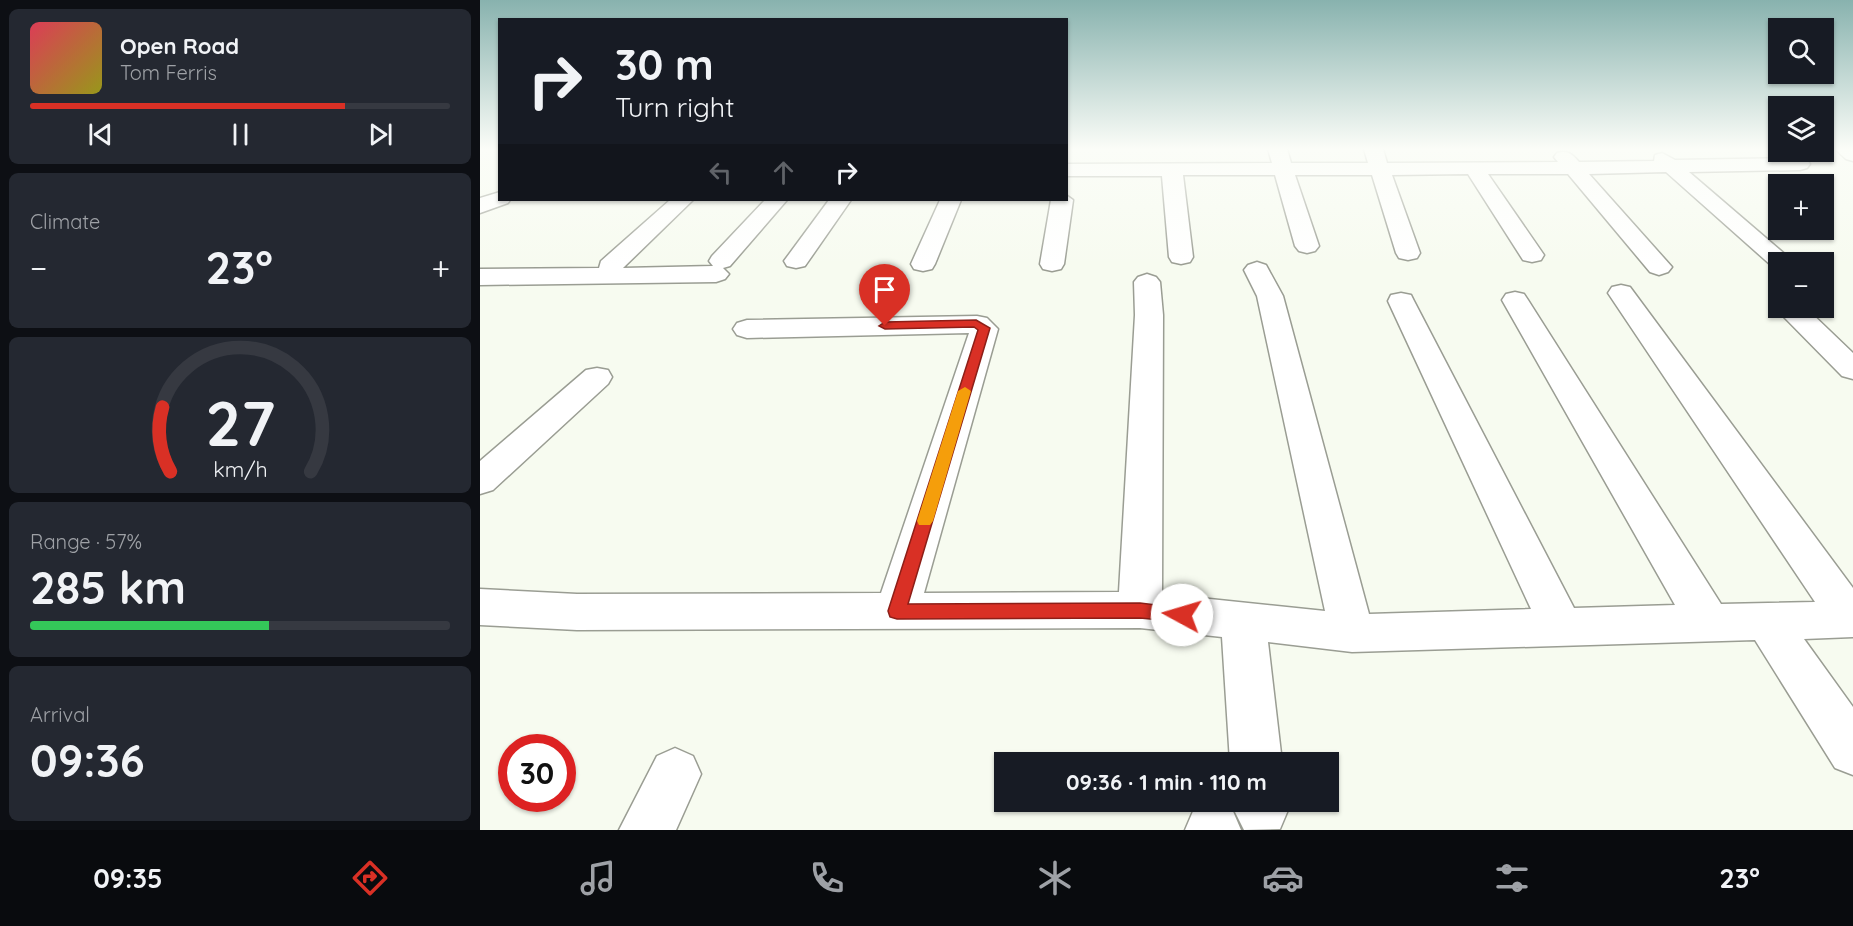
<!DOCTYPE html>
<html lang="en">
<head>
<meta charset="utf-8">
<style>
	:root { --surface:#171b24; --page:#242831; --text:#f1f3f6; --muted:#9ea1a6; --line:#363941; --accent:#d93025 }
	body { margin:0; font-family:Quicksand,sans-serif; background:var(--page); color:var(--text); height:100vh; display:flex; flex-direction:column; font-size:22px; white-space:nowrap }
	* { box-sizing:border-box; margin:0 }
	p { font-size:20px; color:var(--muted) }
	.icon { flex:none; width:33px; height:33px; fill:none; stroke:currentColor; stroke-width:2; stroke-linecap:round; stroke-linejoin:round }
	.map { position:relative; flex:1; overflow:hidden }
	.panel { display:flex; flex-direction:column; gap:9px; padding:9px; background:#0d0f14; width:480px }
	.panel>* { flex:none }
	.hud { position:absolute; left:18px; top:18px; width:570px; height:183px; border-radius:0px; box-shadow:0 2px 4px #0004; background:#171b24; color:var(--text); overflow:hidden }
	.tools { position:absolute; left:1288px; top:18px; display:grid; gap:12px }
	.tools a { display:grid; place-items:center; width:66px; height:66px; border-radius:0px; background:var(--surface); box-shadow:0 2px 4px #0004; font-size:30px }
	.speed { position:absolute; left:18px; top:734px; display:flex; gap:12px; font-size:30px; font-weight:700; text-align:center }
	.speed>* { display:grid; place-content:center; width:78px; height:78px; border-radius:50%; background:var(--surface); box-shadow:0 2px 4px #0004; line-height:1 }
	.speed .limit { border:9px solid #d22; background:#fff; color:#111 }
	.pin { position:absolute; display:grid; place-items:center; width:51px; height:51px; color:#fff; margin:-62px -26px; border-radius:50% 50% 50% 0; rotate:-45deg; box-shadow:0 0 6px #0007 }
	.pin .icon { rotate:45deg }
	.me { position:absolute; width:66px; margin:-33px; rotate:276deg; stroke-linejoin:round; filter:drop-shadow(0 0 4px #0008) }
	.turn { display:flex; align-items:center; gap:21px; height:126px; padding:0 18px; font-size:27px }
	.turn .icon { width:78px; height:78px; stroke-width:2.5 }
	.turn b { display:block; font-size:42px; line-height:51px }
	.lanes { display:flex; align-items:center; height:57px; padding:0 18px; background:#0003; justify-content:center; gap:30px; direction:ltr }
	.lanes .off { opacity:.35 }
	.big { font-size:45px; font-weight:700; line-height:1.1 }
	.panel .tile { flex:1; display:flex; flex-direction:column; justify-content:center; gap:9px; min-width:0; padding:0 21px; border-radius:9px; background:var(--page) }
	.panel .dial { align-items:center; gap:0 }
	.dial svg { height:156px; overflow:visible; fill:none; stroke:var(--line); stroke-width:7; stroke-linecap:round; text-anchor:middle }
	.dial text { fill:var(--text); stroke:none }
	.song { display:flex; align-items:center; gap:18px }
	.cover { width:72px; height:72px; border-radius:9px; background:linear-gradient(135deg,hsl(350 70% 55%),hsl(60 70% 35%)) }
	.played { height:6px; border-radius:3px; background:linear-gradient(90deg,var(--accent) 75%,var(--line) 75%) }
	.keys { display:flex; justify-content:space-around; direction:ltr }
	.heat { display:flex; justify-content:space-between; align-items:center; font-size:33px; direction:ltr }
	.charge { height:9px; border-radius:4px; background:linear-gradient(90deg,#34c759 57%,var(--line) 0) }
	.trip { position:absolute; left:514px; top:752px; width:345px; height:60px; border-radius:0px; background:var(--surface); box-shadow:0 2px 4px #0004; font-weight:700; line-height:60px; text-align:center }
	.tab-bar { display:flex; height:96px; justify-content:space-around; align-items:center; background:#090b0e; color:var(--muted) }
	.tab-bar .icon { width:42px; height:42px }
	.tab-bar .selected { color:var(--accent) }
	.tab-bar b { font-size:27px; color:var(--text) }
	main { display:flex; flex:1; min-height:0 }
	.map>svg:first-child { display:block }
	.lines { fill:none; stroke-linecap:round; stroke-linejoin:round }
	.minor-casing { stroke:#9a9d93; stroke-width:3 }
	.minor { fill:#fff; fill-rule:evenodd }
	.route { fill:#d93025; stroke:#8d1f18; stroke-width:1.5 }
	.slow { fill:#f59e0b }
</style>
</head>
<body>
<main>
<section class="panel">
<div class="tile">
<div class="song"><i class="cover"></i><div><b>Open Road</b><p>Tom Ferris</p></div></div>
<div class="played"></div>
<div class="keys"><svg class="icon" aria-label="previous" viewBox="0 0 24 24"><path d="M18 5L8 12l10 7zM5 5v14"/></svg><svg class="icon" aria-label="pause" viewBox="0 0 24 24"><path d="M8 5v14M16 5v14"/></svg><svg class="icon" aria-label="next" viewBox="0 0 24 24"><path d="M6 5l10 7-10 7zM19 5v14"/></svg></div>
</div>
<div class="tile"><p>Climate</p>
<div class="heat"><a>−</a><b class="big">23°</b><a>+</a></div>
</div>
<div class="tile dial"><svg viewBox="0 0 100 80">
<path d="M14 69A42 42 0 1 1 86 69"/>
<path d="M14 69A42 42 0 0 1 10 36" stroke="#d93025"/>
<text x="50" y="56" font-size="32" font-weight="700">27</text>
<text x="50" y="72" font-size="11">km/h</text>
</svg></div>
<div class="tile"><p>Range · 57%</p><b class="big">285 km</b><div class="charge"></div></div>
<div class="tile"><p>Arrival</p><b class="big">09:36</b></div>
</section>
<div class="map">
<svg width="1373" height="830" viewBox="0 0 1373 830">
	<rect width="100%" height="100%" fill="#f7fbf0"/>
	<g class="lines">
		<defs>
			<path id="minor" d="M788 149H807L811 163H888L884 149H903L907 163 1078 162 1074 157 1077 153C1088 150 1092 154 1099 162L1174 161 1175 155 1182 153 1195 160 1320 158 1327 160 1330 164 1327 168 1320 170 1209 172 1314 262H1299V269L1293 267 1186 172 1109 174 1192 267 1188 272 1179 275 1170 272 1088 174H1008L1064 255 1061 260 1052 262 1043 260 988 174 912 175 940 253 937 258 928 260 919 258 916 253 892 175H815L839 246 835 251 827 253 819 251 815 246 795 175H703L713 257 710 262 701 264 692 262 689 257 682 176H586V164L792 163Z
				M1355 149H1373V161L1366 159Z
				M20 192V200H30L28 203 0 213V198Z
				M586 195 593 200 584 264 581 269 572 271 563 269 560 264 571 200H586Z
				M190 200H213L143 268 233 266 229 261 232 256 285 200H307L250 266 243 268 249 274 245 279 236 282 0 285V269L119 268 121 261Z
				M349 200H371L325 266 316 268 307 266 304 261Z
				M460 200H481L455 264 452 269 443 271 434 269 431 264Z
				M777 262 786 265 803 296 889 614 1051 609 908 301 911 295 921 293 931 295 934 301 1094 608 1195 605 1022 300 1026 294 1035 292 1044 294 1048 300 1241 604 1335 602 1128 293 1132 287 1141 285 1150 287 1373 588V637L1324 639 1373 707V775L1355 768 1275 640 872 652 788 642 802 762H750L742 637 660 628 97 630 0 625V589L97 594 401 593 489 333 267 338 257 335 253 329 257 323 267 320 497 316 507 318 518 329 444 593 639 592 655 315 654 282 658 277 667 274 676 277 680 282 683 315 682 594 845 611 777 296 764 270 768 265Z
				M1299 306V308H1326L1373 353V379L1362 376 1301 314 1297 308Z
				M117 368 128 370 132 377 128 384 13 490 0 494V461L106 370Z
				M195 748 213 756 221 774 196 830H139L177 756Z
				M732 801 752 809 761 830H705L714 809Z
				M753 801H807L808 810 800 829 764 830 754 810Z"/>
		</defs>
		<!-- minor casing -->
		<use href="#minor" class="minor-casing"/>
		<!-- minor -->
		<use href="#minor" class="minor"/>
	</g>
	<!-- sky -->
	<linearGradient id="sky" x2="0" y2="1"><stop stop-color="#88b2ae"/><stop offset="0.56" stop-color="#fbfdf8"/><stop offset="1" stop-color="#fbfdf8" stop-opacity="0"/></linearGradient>
	<rect width="1373" height="266" fill="url(#sky)"/>
	<!-- route -->
	<path class="route" d="M496 320 510 328 428 604 660 603 708 609 711 615 708 620 702 622 660 618 417 619 410 617 408 611 498 330 494 327 405 329 399 326 405 322Z"/>
	<!-- slow -->
	<path class="slow" d="M485 387 491 391 453 521 450 525H439L437 521 478 391Z"/>
</svg>
<div class="tools">
<a><svg class="icon" aria-label="search" viewBox="0 0 24 24"><circle cx="10" cy="10" r="6"/><path d="M15 15l6 6"/></svg></a>
<a><svg class="icon" aria-label="layers" viewBox="0 0 24 24"><path d="M12 4l9 5-9 5-9-5zM3 14l9 5 9-5"/></svg></a>
<a>+</a>
<a>−</a>
</div>
<div class="speed"><div class="limit">30</div></div>
<div class="pin" style="left:405px;top:326px;background:#d93025"><svg class="icon" aria-label="arrive" viewBox="0 0 24 24"><path d="M6 21V4h12l-3 4 3 4H6"/></svg></div>
<svg class="me" style="left:702px;top:615px" viewBox="-20 -20 40 40"><circle r="19" fill="#fff"/><path d="M0-13L10 11 0 6-10 11z" fill="#d93025"/></svg>
<div class="trip">09:36 · 1 min · 110 m</div>
<div class="hud">
<div class="turn"><svg class="icon" aria-label="right" viewBox="0 0 24 24"><path d="M7 20v-9h11M14 6l5 5-5 5"/></svg><div><b>30 m</b>Turn right</div></div>
<div class="lanes"><svg class="icon off" aria-label="left" viewBox="0 0 24 24"><path d="M17 20v-9H6M10 6l-5 5 5 5"/></svg><svg class="icon off" aria-label="ahead" viewBox="0 0 24 24"><path d="M12 20V5M6 11l6-6 6 6"/></svg><svg class="icon" aria-label="right" viewBox="0 0 24 24"><path d="M7 20v-9h11M14 6l5 5-5 5"/></svg></div>
</div>
</div>
</main>
<nav class="tab-bar">
<b>09:35</b>
<svg class="icon selected" aria-label="directions" viewBox="0 0 24 24"><path d="M12 3l9 9-9 9-9-9zM9 14v-3h6M13 9l2 2-2 2"/></svg>
<svg class="icon" aria-label="music" viewBox="0 0 24 24"><path d="M9 18V5l10-2v13"/><circle cx="6" cy="18" r="3"/><circle cx="16" cy="16" r="3"/></svg>
<svg class="icon" aria-label="phone" viewBox="0 0 24 24"><path d="M5 4h4l2 5-3 2q2 4 5 5l2-3 5 2v4C11 20 4 13 5 4z"/></svg>
<svg class="icon" aria-label="climate" viewBox="0 0 24 24"><path d="M12 3v18M4 7l16 10M4 17L20 7"/></svg>
<svg class="icon" aria-label="car" viewBox="0 0 24 24"><path d="M5 17H2v-5l4-1 3-4h7l3 4 3 1v5h-3M9 17h6M6 11h13"/><circle cx="7" cy="17" r="2"/><circle cx="17" cy="17" r="2"/></svg>
<svg class="icon" aria-label="filters" viewBox="0 0 24 24"><path d="M4 7h16M4 17h16"/><circle cx="9" cy="7" r="2"/><circle cx="15" cy="17" r="2"/></svg>
<b>23°</b>
</nav>
</body>
</html>
